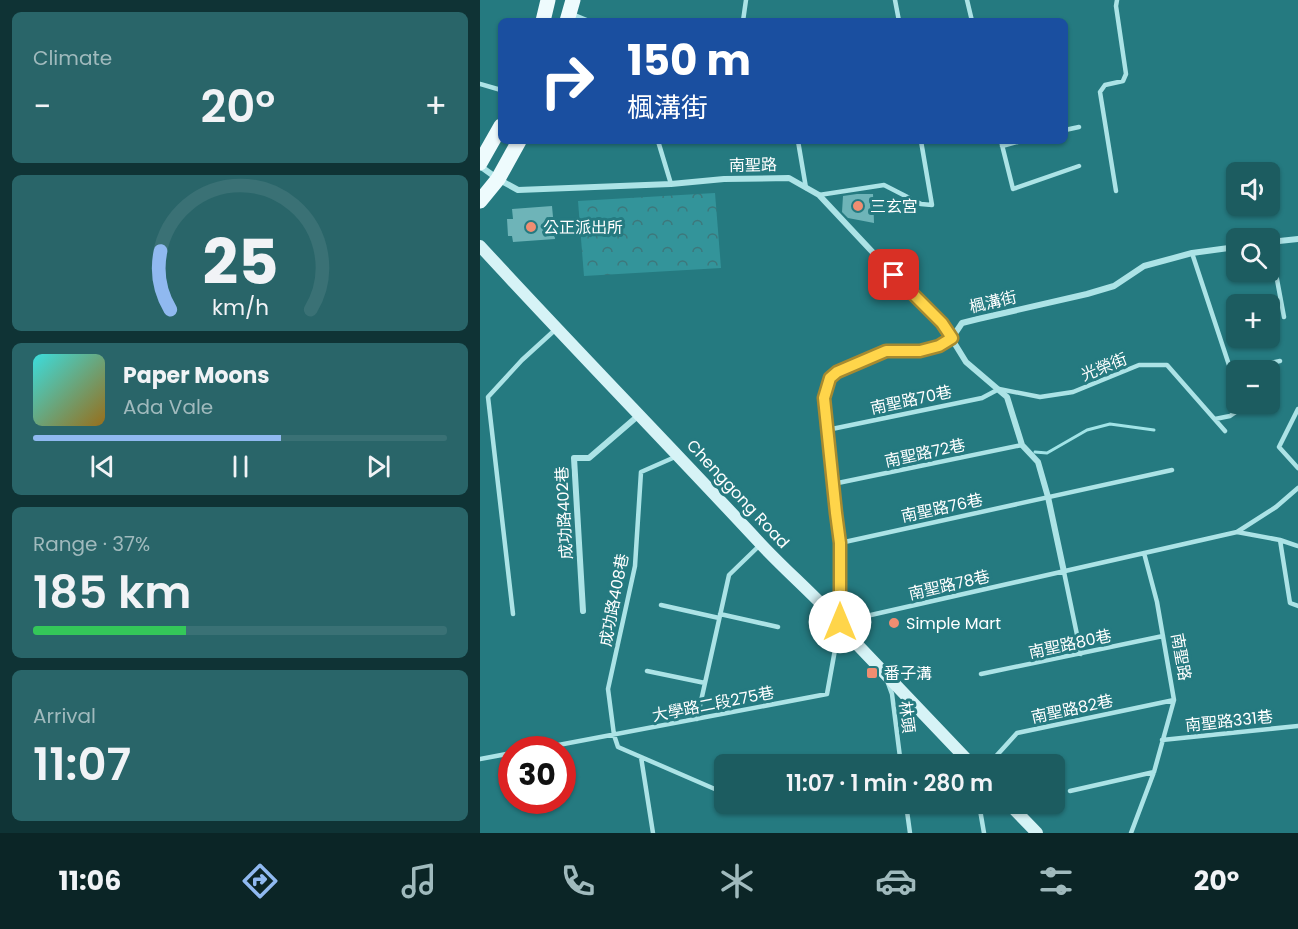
<!DOCTYPE html>
<html lang="en">
<head>
<meta charset="utf-8">
<style>
	:root { --surface:#1c5c60; --page:#296569; --text:#f1f3f6; --muted:#a0babd; --line:#3a7175; --accent:#90b9f0 }
	body { margin:0; font-family:Poppins,"Noto Sans TC",sans-serif; background:var(--page); color:var(--text); height:100vh; display:flex; flex-direction:column; font-size:22px; white-space:nowrap }
	* { box-sizing:border-box; margin:0 }
	p { font-size:20px; color:var(--muted) }
	.icon { flex:none; width:33px; height:33px; fill:none; stroke:currentColor; stroke-width:2; stroke-linecap:round; stroke-linejoin:round }
	.map { position:relative; flex:1; overflow:hidden }
	.drawer { display:flex; flex-direction:column; gap:12px; padding:12px; background:#0f3335; width:480px }
	.drawer>* { flex:none }
	.top-card { position:absolute; left:18px; top:18px; width:570px; height:126px; border-radius:9px; box-shadow:0 2px 4px #0004; background:#1a4fa0; color:#fff; overflow:hidden }
	.fabs { position:absolute; left:746px; top:162px; display:grid; gap:12px }
	.fabs a { display:grid; place-items:center; width:54px; height:54px; border-radius:9px; background:var(--surface); box-shadow:0 2px 4px #0004; font-size:30px }
	.speed { position:absolute; left:18px; top:736px; display:flex; gap:12px; font-size:30px; font-weight:700; text-align:center }
	.speed>* { display:grid; place-content:center; width:78px; height:78px; border-radius:50%; background:var(--surface); box-shadow:0 2px 4px #0004; line-height:1 }
	.speed .limit { border:9px solid #d22; background:#fff; color:#111 }
	.pin { position:absolute; display:grid; place-items:center; width:51px; height:51px; color:#fff; margin:-26px; border-radius:12px; box-shadow:0 3px 9px #0006 }
	.me { position:absolute; width:66px; margin:-33px; rotate:0deg; stroke-linejoin:round; filter:drop-shadow(0 0 4px #0008) }
	.turn { display:flex; align-items:center; gap:21px; height:126px; padding:0 30px; font-size:27px }
	.turn .icon { width:78px; height:78px; stroke-width:2.5 }
	.turn b { display:block; font-size:42px; line-height:51px }
	.big { font-size:45px; font-weight:600; line-height:1.1 }
	.drawer .tile { flex:1; display:flex; flex-direction:column; justify-content:center; gap:9px; min-width:0; padding:0 21px; border-radius:9px; background:var(--page) }
	.drawer .dial { align-items:center; gap:0 }
	.dial svg { height:156px; overflow:visible; fill:none; stroke:var(--line); stroke-width:7; stroke-linecap:round; text-anchor:middle }
	.dial text { fill:var(--text); stroke:none }
	.song { display:flex; align-items:center; gap:18px }
	.cover { width:72px; height:72px; border-radius:9px; background:linear-gradient(135deg,hsl(180 70% 55%),hsl(40 70% 35%)) }
	.played { height:6px; border-radius:3px; background:linear-gradient(90deg,var(--accent) 60%,var(--line) 60%) }
	.keys { display:flex; justify-content:space-around; direction:ltr }
	.heat { display:flex; justify-content:space-between; align-items:center; font-size:33px; direction:ltr }
	.charge { height:9px; border-radius:4px; background:linear-gradient(90deg,#34c759 37%,var(--line) 0) }
	.trip { position:absolute; left:234px; top:754px; width:351px; height:60px; border-radius:9px; background:var(--surface); box-shadow:0 2px 4px #0004; font-weight:600; line-height:60px; text-align:center }
	.menu { display:flex; height:96px; justify-content:space-around; align-items:center; background:#0b2526; color:var(--muted) }
	.menu .icon { width:42px; height:42px }
	.menu .current { color:var(--accent) }
	.menu b { font-size:27px; color:var(--text) }
	main { display:flex; flex:1; min-height:0 }
	.map>svg:first-child { display:block }
	.park { fill:url(#park-crowns) }
	.lines { fill:none; stroke-linecap:round; stroke-linejoin:round }
	.stream { stroke:#a1e4e7; stroke-width:3 }
	.building { fill:#6eb4b8 }
	.service { stroke:#ace3e6; stroke-width:4.5 }
	.minor { stroke:#ace3e6; stroke-width:6 }
	.secondary { stroke:#d6f3f6; stroke-width:12 }
	.primary { stroke:#eefbfd; stroke-width:15 }
	.route-casing { stroke:#a68a30; stroke-width:15 }
	.route { stroke:#ffd54a; stroke-width:10 }
	.poi-dot { fill:#f08d71; stroke:#257a80; stroke-width:2 }
	.labels { text-anchor:middle; dominant-baseline:central; stroke-width:6; stroke-linejoin:round; paint-order:stroke }
	.street-label { font-size:16px; fill:#fff; stroke:#257a80 }
	.poi-label { font-size:16px; fill:#fff; stroke:#257a80; text-anchor:start }
</style>
</head>
<body>
<main>
<section class="drawer">
<div class="tile"><p>Climate</p>
<div class="heat"><a>−</a><b class="big">20°</b><a>+</a></div>
</div>
<div class="tile dial"><svg viewBox="0 0 100 80">
<path d="M14 69A42 42 0 1 1 86 69"/>
<path d="M14 69A42 42 0 0 1 9 39" stroke="#90b9f0"/>
<text x="50" y="56" font-size="32" font-weight="700">25</text>
<text x="50" y="72" font-size="11">km/h</text>
</svg></div>
<div class="tile">
<div class="song"><i class="cover"></i><div><b>Paper Moons</b><p>Ada Vale</p></div></div>
<div class="played"></div>
<div class="keys"><svg class="icon" aria-label="previous" viewBox="0 0 24 24"><path d="M18 5L8 12l10 7zM5 5v14"/></svg><svg class="icon" aria-label="pause" viewBox="0 0 24 24"><path d="M8 5v14M16 5v14"/></svg><svg class="icon" aria-label="next" viewBox="0 0 24 24"><path d="M6 5l10 7-10 7zM19 5v14"/></svg></div>
</div>
<div class="tile"><p>Range · 37%</p><b class="big">185 km</b><div class="charge"></div></div>
<div class="tile"><p>Arrival</p><b class="big">11:07</b></div>
</section>
<div class="map">
<svg width="818" height="833" viewBox="0 0 818 833">
	<defs>
		<pattern id="park-crowns" width="20" height="18" patternUnits="userSpaceOnUse" patternTransform="scale(1.5)"><rect width="20" height="18" fill="#33949a"/><path d="M2 6a3 3 0 1 1 6 0M12 15a3 3 0 1 1 6 0" fill="none" stroke="#3d777b"/></pattern>
	</defs>
	<rect width="100%" height="100%" fill="#257a80"/>
	<!-- park -->
	<path class="park" d="M235 193 241 268 104 276 98 201Z"/>
	<g class="lines">
		<!-- stream -->
		<path class="stream" d="M555 452 567 453 607 430 630 424 674 430"/>
	</g>
	<!-- building -->
	<path class="building" d="M377 194H393L394 223 368 218 362 212 363 196Z
		M72 206 75 239 33 242 32 236H28L27 219H33L32 209Z"/>
	<g class="lines">
		<!-- service -->
		<path class="service" d="M415 0 419 21
			M487 0 492 21
			M92 14 109 21
			M263 21 266 0
			M0 84 21 90
			M585 130 599 127
			M178 141 191 184
			M318 141 326 188
			M521 141 533 189 599 166
			M522 146 541 141
			M636 191 620 92 625 85 643 81 646 74 636 6 637 0
			M339 195 404 185 441 204 452 205 441 141
			M790 242 804 317
			M712 253 751 371 756 382
			M751 371 800 361
			M818 409 799 447 818 468
			M735 419 750 416 766 405V404
			M347 430 502 398 519 389 560 397 593 392 659 365H687L745 431
			M195 457 161 472 155 566 128 689 134 735 138 747 244 793
			M353 484 542 445
			M757 532 800 540 818 546
			M800 540 810 603 818 606
			M360 543 692 470
			M584 572 601 654
			M181 605 239 618
			M33 614 8 397 42 360 76 329
			M240 614 298 627
			M167 671 225 683
			M501 674 683 636
			M408 683 412 694 421 765
			M217 719 249 575 281 544
			M682 740 818 726
			M52 750 347 694 360 622 757 532 796 507 818 488
			M161 757 173 833
			M0 759 32 753
			M508 765 537 733 694 700
			M590 791 674 772
			M270 804 276 807H426
			M426 804 430 833
			M499 804 504 833
			M651 833 674 772 694 700 677 602 664 553"/>
		<!-- minor -->
		<path class="minor" d="M0 166 18 179 38 190 191 184 244 179 309 178 339 195 429 291 462 323 486 362 527 397 542 445 558 462 568 497 584 572
			M789 242 818 239
			M103 611 94 458H109L159 415
			M360 620V543L356 513 344 398 350 378 356 372 406 351H440L459 346 472 338 482 323 498 319 607 294 634 286 664 266 712 253 756 247"/>
		<!-- secondary -->
		<path class="secondary" d="M0 246C91 345 186 442 278 541 308 574 345 603 372 639L492 765
			M529 804 557 833"/>
		<!-- primary -->
		<path class="primary" d="M63 21 68 0
			M87 21 93 0
			M0 163 21 126
			M0 201 18 179 39 141"/>
	</g>
	<g class="lines">
		<defs>
			<path id="route" d="M360 622V543L356 513 344 398 350 378 357 372 406 351H440L459 346 472 338 462 323 414 275"/>
		</defs>
		<!-- route casing -->
		<use href="#route" class="route-casing"/>
		<!-- route -->
		<use href="#route" class="route"/>
	</g>
	<!-- markers -->
	<g class="poi-dot">
		<circle cx="378" cy="206" r="6"/>
		<circle cx="51" cy="227" r="6"/>
		<circle cx="414" cy="623" r="6"/>
		<rect x="386" y="667" width="12" height="12" rx="3"/>
	</g>
	<g class="labels">
		<!-- street labels -->
		<g class="street-label">
			<text transform="translate(273 165) rotate(-1)">南聖路</text>
			<text transform="translate(513 302) rotate(-13)">楓溝街</text>
			<text transform="translate(624 367) rotate(-22)">光榮街</text>
			<text transform="translate(431 400) rotate(-12)">南聖路70巷</text>
			<text transform="translate(445 453) rotate(-12)">南聖路72巷</text>
			<text transform="translate(258 494) rotate(47)">Chenggong Road</text>
			<text transform="translate(462 508) rotate(-12)">南聖路76巷</text>
			<text transform="translate(84 513) rotate(-93)">成功路402巷</text>
			<text transform="translate(469 585) rotate(-13)">南聖路78巷</text>
			<text transform="translate(134 600) rotate(-79)">成功路408巷</text>
			<text transform="translate(590 644) rotate(-12)">南聖路80巷</text>
			<text transform="translate(701 657) rotate(80)">南聖路</text>
			<text transform="translate(233 704) rotate(-11)">大學路二段275巷</text>
			<text transform="translate(592 709) rotate(-12)">南聖路82巷</text>
			<text transform="translate(427 717) rotate(83)">林頭</text>
			<text transform="translate(749 721) rotate(-6)">南聖路331巷</text>
		</g>
		<!-- poi labels -->
		<g class="poi-label">
			<text x="390" y="206">三玄宮</text>
			<text x="63" y="227">公正派出所</text>
			<text x="426" y="623">Simple Mart</text>
			<text x="404" y="673">番子溝</text>
		</g>
	</g>
</svg>
<div class="fabs">
<a><svg class="icon" aria-label="sound" viewBox="0 0 24 24"><path d="M4 9h4l5-4v14l-5-4H4zM17 9q2 3 0 6"/></svg></a>
<a><svg class="icon" aria-label="search" viewBox="0 0 24 24"><circle cx="10" cy="10" r="6"/><path d="M15 15l6 6"/></svg></a>
<a>+</a>
<a>−</a>
</div>
<div class="speed"><div class="limit">30</div></div>
<div class="pin" style="left:414px;top:275px;background:#d93025"><svg class="icon" aria-label="arrive" viewBox="0 0 24 24"><path d="M6 21V4h12l-3 4 3 4H6"/></svg></div>
<svg class="me" style="left:360px;top:622px" viewBox="-20 -20 40 40"><circle r="19" fill="#fff"/><path d="M0-13L10 11 0 6-10 11z" fill="#ffd54a"/></svg>
<div class="trip">11:07 · 1 min · 280 m</div>
<div class="top-card">
<div class="turn"><svg class="icon" aria-label="right" viewBox="0 0 24 24"><path d="M7 20v-9h11M14 6l5 5-5 5"/></svg><div><b>150 m</b>楓溝街</div></div>
</div>
</div>
</main>
<nav class="menu">
<b>11:06</b>
<svg class="icon current" aria-label="directions" viewBox="0 0 24 24"><path d="M12 3l9 9-9 9-9-9zM9 14v-3h6M13 9l2 2-2 2"/></svg>
<svg class="icon" aria-label="music" viewBox="0 0 24 24"><path d="M9 18V5l10-2v13"/><circle cx="6" cy="18" r="3"/><circle cx="16" cy="16" r="3"/></svg>
<svg class="icon" aria-label="phone" viewBox="0 0 24 24"><path d="M5 4h4l2 5-3 2q2 4 5 5l2-3 5 2v4C11 20 4 13 5 4z"/></svg>
<svg class="icon" aria-label="climate" viewBox="0 0 24 24"><path d="M12 3v18M4 7l16 10M4 17L20 7"/></svg>
<svg class="icon" aria-label="car" viewBox="0 0 24 24"><path d="M5 17H2v-5l4-1 3-4h7l3 4 3 1v5h-3M9 17h6M6 11h13"/><circle cx="7" cy="17" r="2"/><circle cx="17" cy="17" r="2"/></svg>
<svg class="icon" aria-label="filters" viewBox="0 0 24 24"><path d="M4 7h16M4 17h16"/><circle cx="9" cy="7" r="2"/><circle cx="15" cy="17" r="2"/></svg>
<b>20°</b>
</nav>
</body>
</html>
